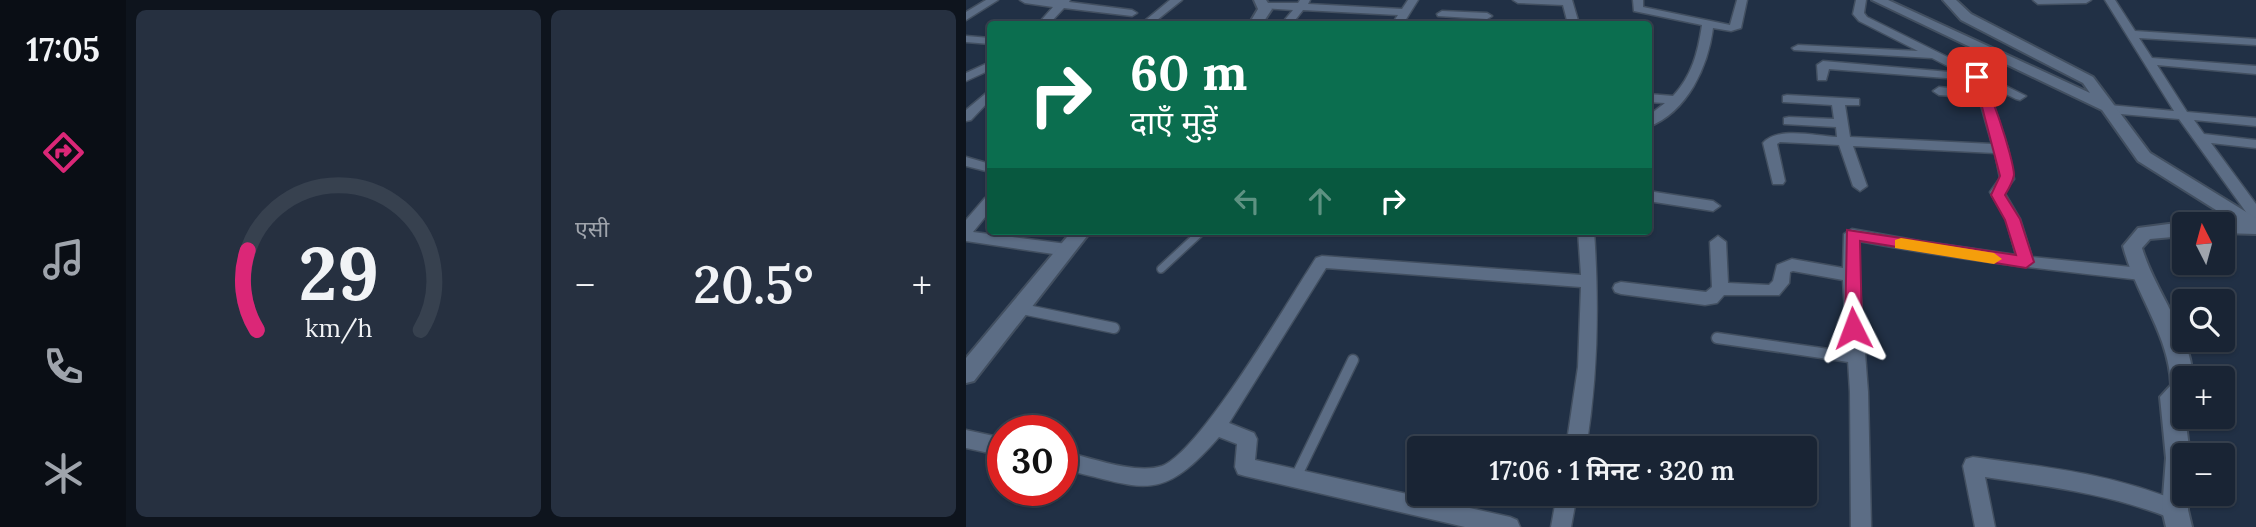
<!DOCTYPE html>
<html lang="hi">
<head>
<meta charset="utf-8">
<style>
	:root { --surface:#192434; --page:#263040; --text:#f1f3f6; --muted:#9fa4ac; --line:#37414f; --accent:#db2777 }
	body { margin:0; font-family:Lora,"Noto Sans Devanagari",serif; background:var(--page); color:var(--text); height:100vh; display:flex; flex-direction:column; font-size:26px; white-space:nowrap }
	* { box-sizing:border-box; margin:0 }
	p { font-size:23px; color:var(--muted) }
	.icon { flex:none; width:38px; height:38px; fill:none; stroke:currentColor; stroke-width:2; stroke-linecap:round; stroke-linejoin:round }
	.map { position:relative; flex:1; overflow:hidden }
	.side { display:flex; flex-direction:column; gap:10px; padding:10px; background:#0e141d; width:840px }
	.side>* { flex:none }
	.banner { position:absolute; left:21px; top:21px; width:665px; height:214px; border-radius:7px; box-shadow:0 2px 5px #0004,0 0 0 2px var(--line); background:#0b6e4f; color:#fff; overflow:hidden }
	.needle { width:46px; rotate:354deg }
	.tools { position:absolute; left:1206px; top:212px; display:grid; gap:14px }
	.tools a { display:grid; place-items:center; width:63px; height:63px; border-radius:7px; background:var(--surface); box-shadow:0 2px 5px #0004,0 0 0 2px var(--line); font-size:35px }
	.speed { position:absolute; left:21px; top:415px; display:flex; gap:14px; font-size:35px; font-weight:700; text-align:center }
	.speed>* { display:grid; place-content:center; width:91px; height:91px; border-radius:50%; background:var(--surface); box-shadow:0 2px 5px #0004,0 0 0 2px var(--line); line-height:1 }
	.speed .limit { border:10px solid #d22; background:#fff; color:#111 }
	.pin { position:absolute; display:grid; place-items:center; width:60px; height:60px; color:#fff; margin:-30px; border-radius:14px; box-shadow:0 4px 10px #0006 }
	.me { position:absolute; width:77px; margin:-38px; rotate:357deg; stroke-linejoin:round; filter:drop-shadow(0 0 5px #0008) }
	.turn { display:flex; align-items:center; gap:24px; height:147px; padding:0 28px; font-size:32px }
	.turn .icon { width:91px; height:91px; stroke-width:2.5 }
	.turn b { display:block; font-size:49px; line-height:60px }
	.lanes { display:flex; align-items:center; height:66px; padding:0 28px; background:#0003; justify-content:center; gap:35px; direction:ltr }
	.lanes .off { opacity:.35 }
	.big { font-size:52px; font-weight:600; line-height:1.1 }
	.side .widget { flex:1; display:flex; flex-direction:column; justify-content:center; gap:10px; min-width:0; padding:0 24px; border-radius:10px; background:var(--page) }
	.side .dial { align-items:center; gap:0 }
	.dial svg { height:182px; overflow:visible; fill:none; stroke:var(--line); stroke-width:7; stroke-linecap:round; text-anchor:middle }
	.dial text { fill:var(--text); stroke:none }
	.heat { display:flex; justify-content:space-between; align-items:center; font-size:38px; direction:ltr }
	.side .tiles { flex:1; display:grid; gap:10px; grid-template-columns:repeat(2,1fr) }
	.trip { position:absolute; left:441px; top:436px; width:410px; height:70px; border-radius:7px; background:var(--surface); box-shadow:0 2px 5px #0004,0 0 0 2px var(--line); font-weight:600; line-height:70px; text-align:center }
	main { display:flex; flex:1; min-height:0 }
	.tabs { display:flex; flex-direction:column; width:126px; justify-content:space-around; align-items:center; background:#0a0e15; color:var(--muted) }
	.tabs .icon { width:49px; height:49px }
	.tabs .selected { color:var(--accent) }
	.tabs b { font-size:32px; color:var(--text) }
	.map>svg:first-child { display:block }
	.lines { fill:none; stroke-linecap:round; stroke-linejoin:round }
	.service-far1-casing { stroke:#424f60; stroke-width:10 }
	.service-casing { stroke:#424f60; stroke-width:13 }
	.minor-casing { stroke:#424f60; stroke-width:3 }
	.tertiary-casing { stroke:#424f60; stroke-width:4 }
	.service-far1 { stroke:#5c6d85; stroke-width:7 }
	.service { stroke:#5c6d85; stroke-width:10 }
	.minor { fill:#5c6d85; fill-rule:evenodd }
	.tertiary { fill:#5c6d85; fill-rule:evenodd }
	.route { fill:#db2777; stroke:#8e194d; stroke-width:2 }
	.slow { fill:#f59e0b }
</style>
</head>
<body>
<main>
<nav class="tabs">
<b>17:05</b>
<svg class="icon selected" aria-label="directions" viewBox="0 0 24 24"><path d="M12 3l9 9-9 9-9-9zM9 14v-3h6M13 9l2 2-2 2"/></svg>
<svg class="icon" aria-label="music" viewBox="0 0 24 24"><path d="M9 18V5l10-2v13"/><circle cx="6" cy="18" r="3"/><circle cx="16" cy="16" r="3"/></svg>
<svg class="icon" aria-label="phone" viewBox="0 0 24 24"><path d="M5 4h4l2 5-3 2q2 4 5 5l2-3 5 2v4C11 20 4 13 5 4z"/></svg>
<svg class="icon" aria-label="climate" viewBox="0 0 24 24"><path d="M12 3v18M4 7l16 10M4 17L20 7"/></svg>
</nav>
<section class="side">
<div class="tiles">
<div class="widget dial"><svg viewBox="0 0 100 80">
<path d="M14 69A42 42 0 1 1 86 69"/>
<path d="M14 69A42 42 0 0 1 10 34" stroke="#db2777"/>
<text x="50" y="56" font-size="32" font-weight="700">29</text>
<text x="50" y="72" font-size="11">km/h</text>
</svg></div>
<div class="widget"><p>एसी</p>
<div class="heat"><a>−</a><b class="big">20.5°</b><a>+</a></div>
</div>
</div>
</section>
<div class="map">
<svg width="1290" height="527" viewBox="0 0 1290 527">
	<rect width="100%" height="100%" fill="#213045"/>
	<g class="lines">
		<defs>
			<path id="service-far1" d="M195 269 236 231
				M56 309 64 311"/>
			<path id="service" d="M56 309 148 328
				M751 338 890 358
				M330 477 387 360"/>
			<path id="minor" d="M20 0H32L0 20V12Z
				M54 0H104L103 2 166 10 171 13 166 16 98 8 83 24H72L87 7 59 3Z
				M204 0H216L186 24H175Z
				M334 0H344L342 4 436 9 442 0H452L437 24H426L432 15 337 10 326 24 286 23 291 20 317 22 327 10 298 8 294 7V3H332Z
				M547 0H606L613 24H602L597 5 552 3Z
				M667 0H677V7L764 25 771 0H781L775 28 765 31 747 28C742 66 722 112 682 127V116L699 103 682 102V94L707 96C726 76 732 52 736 25L668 11Z
				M890 0H900L898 13 901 17 1060 96 1054 100 1050 99 1021 85 1042 149 1048 179 1038 192 1054 219 1066 257 1175 268 1181 270 1183 274 1181 278 1175 280C1081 270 987 259 893 241V275L902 392 905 527H885L884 392 877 280 827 271 824 272 823 283 813 295H758L751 303 739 305 655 294 649 292 647 288 649 284 655 282 740 292 746 287 744 242 752 236 760 242 762 283 803 285 807 281 811 265 826 259 877 268 878 234 886 229 953 241 1050 255 1040 219 1024 192 1034 178 1029 153 887 146 901 186 894 191 887 186 873 145 814 142 811 144 819 181 817 184H807L797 143C812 126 850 136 871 137L870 127 818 124V118L823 117 868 119 866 105 817 102V96L821 95 893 99V105H879L884 137 1026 144 1013 98 973 95 967 91 973 87 1011 91 1006 80 863 69 860 80H852L851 65 857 61 995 73 966 58 828 50 826 48 832 45 952 51 893 21 887 14Z
				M1067 0H1125L1120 3 1072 4Z
				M1139 0H1149L1169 31 1290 39V45L1173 38 1186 58 1290 66V74L1191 65 1221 112 1290 118V126L1228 120 1238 134 1290 140V148L1245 143 1290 204V220L1285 219 1213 119 1143 113 1137 109 1143 105 1208 111Z
				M476 11 521 13 526 16 521 19 472 16 471 14Z
				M0 36 24 38V44L0 42Z
				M24 62V70L0 81V73Z
				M24 90V100L5 120 0 121V110Z
				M0 157 24 164V172L0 166Z
				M682 191 747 201 754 206 747 211 682 201Z
				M24 197V211L7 232 101 244 109 250 106 254 101 256 0 241V220L19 198Z
				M612 231H628C633 304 632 375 620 448H600L612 367 615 287 360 268 263 423 288 433 291 439 289 460 544 517 551 520 554 527H499L279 476 272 474 269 467 271 444 253 437C193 506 177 487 96 469V451C122 457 170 475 196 466 235 451 323 299 350 258L356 256 615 275Z
				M0 430 37 438V456L0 448Z
				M1007 457C1079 467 1149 474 1216 503L1219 510 1216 517 1209 520C1146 494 1086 487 1019 477L1029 527H1009L997 466 1000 459Z
				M591 494H611L605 527H585Z"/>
			<path id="tertiary" d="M288 0H300L306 9 296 24H283L292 9Z
				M906 0H922L1124 93 1117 83 995 20 977 0H990L1005 14 1127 77 1184 153 1290 218V234L1256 233V224L1250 222 1266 220 1172 161 1136 110Z
				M1218 222 1223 224H1218V236L1184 239 1176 248C1189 292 1224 331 1227 378H1218L1217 401 1224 455H1218V494H1222V510L1226 527H1200L1196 510 1200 458 1194 397 1205 385C1203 334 1169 294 1157 246L1172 228Z
				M106 231H125L8 381 0 383V358Z"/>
		</defs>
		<!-- service-far1 casing -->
		<use href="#service-far1" class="service-far1-casing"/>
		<!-- service casing -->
		<use href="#service" class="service-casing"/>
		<!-- minor casing -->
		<use href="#minor" class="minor-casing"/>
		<!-- tertiary casing -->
		<use href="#tertiary" class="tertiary-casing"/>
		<!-- service-far1 -->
		<use href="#service-far1" class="service-far1"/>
		<!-- service -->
		<use href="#service" class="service"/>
		<!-- minor -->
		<use href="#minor" class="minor"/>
		<!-- tertiary -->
		<use href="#tertiary" class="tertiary"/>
	</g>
	<!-- route -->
	<path class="route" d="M1011 74C1022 78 1048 160 1048 175 1047 181 1042 190 1039 195L1054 219 1068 262 1060 268 894 241 896 328 887 335 881 333 879 328 881 230 1050 255 1039 220 1025 195 1034 176 1014 99 1005 77Z"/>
	<!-- slow -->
	<path class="slow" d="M935 238 1028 253 1036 259 1028 264 929 248V240Z"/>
</svg>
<div class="tools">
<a><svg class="needle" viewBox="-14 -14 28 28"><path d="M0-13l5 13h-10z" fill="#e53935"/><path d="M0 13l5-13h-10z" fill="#9fa4ac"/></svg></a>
<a><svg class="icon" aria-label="search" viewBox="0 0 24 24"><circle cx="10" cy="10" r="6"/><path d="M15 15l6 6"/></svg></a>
<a>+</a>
<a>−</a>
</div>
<div class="speed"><div class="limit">30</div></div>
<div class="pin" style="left:1011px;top:77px;background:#d93025"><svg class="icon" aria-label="arrive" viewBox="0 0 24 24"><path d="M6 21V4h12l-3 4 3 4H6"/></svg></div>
<svg class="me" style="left:887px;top:328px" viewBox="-20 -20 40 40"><path d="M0-17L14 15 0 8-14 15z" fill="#db2777" stroke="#fff" stroke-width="4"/></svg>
<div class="trip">17:06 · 1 मिनट · 320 m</div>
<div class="banner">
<div class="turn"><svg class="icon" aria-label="right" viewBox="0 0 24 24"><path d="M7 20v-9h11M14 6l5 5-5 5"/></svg><div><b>60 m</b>दाएँ मुड़ें</div></div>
<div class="lanes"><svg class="icon off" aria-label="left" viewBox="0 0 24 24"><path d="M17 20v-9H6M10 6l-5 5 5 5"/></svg><svg class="icon off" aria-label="ahead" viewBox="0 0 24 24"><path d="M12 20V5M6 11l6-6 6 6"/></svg><svg class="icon" aria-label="right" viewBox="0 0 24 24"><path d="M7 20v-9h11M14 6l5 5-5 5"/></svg></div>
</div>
</div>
</main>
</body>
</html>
